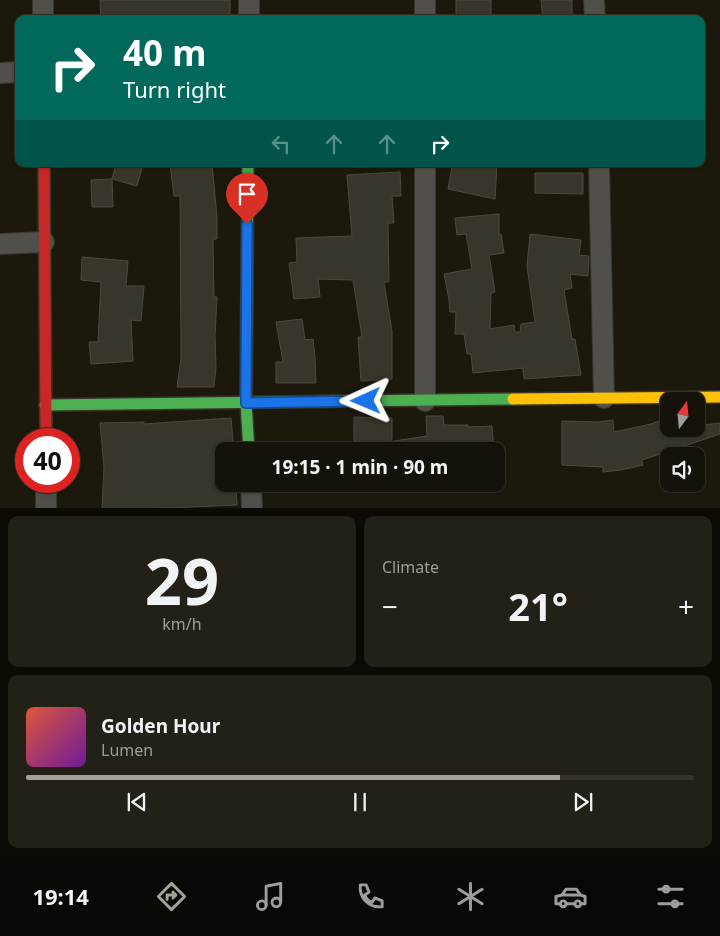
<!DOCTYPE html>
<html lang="en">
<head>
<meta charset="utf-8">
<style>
	:root { --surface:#151309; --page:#222017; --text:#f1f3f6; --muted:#9d9e9c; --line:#34322a; --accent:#a5a294 }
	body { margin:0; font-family:"Noto Sans",sans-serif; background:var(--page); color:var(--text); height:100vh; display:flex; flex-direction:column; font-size:19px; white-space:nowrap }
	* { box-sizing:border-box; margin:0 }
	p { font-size:16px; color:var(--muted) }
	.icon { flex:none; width:28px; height:28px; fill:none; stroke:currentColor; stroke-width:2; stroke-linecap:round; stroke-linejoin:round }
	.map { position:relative; height:508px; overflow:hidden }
	.panel { display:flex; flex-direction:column; gap:8px; padding:8px; background:#0c0a05; flex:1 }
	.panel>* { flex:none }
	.top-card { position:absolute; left:15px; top:15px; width:690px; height:152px; border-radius:10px; box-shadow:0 1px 4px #0004,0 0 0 1px var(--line); background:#00695c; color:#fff; overflow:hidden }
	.needle { width:32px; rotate:16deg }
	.buttons { position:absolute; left:660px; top:392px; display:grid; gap:10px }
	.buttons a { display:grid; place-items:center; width:45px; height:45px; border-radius:10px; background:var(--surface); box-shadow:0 1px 4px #0004,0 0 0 1px var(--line); font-size:25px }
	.speed { position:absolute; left:15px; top:428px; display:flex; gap:10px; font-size:25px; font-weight:700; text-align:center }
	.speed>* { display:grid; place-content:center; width:65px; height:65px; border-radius:50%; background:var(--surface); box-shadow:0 1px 4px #0004,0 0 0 1px var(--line); line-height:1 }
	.speed .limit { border:8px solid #d22; background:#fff; color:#111 }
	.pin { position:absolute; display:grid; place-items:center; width:42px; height:42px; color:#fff; margin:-51px -21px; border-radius:50% 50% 50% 0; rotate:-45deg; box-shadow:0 0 5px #0007 }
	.pin .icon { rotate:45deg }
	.me { position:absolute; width:55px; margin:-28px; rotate:269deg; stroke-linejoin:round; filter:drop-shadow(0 0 4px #0008) }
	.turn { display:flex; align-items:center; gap:18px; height:105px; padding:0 25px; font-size:22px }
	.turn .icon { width:65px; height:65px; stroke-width:2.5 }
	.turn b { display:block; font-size:35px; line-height:42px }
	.lanes { display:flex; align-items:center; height:48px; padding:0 25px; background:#0003; justify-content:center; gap:25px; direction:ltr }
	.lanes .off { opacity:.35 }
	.big { font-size:38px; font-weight:700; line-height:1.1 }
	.panel .widget { flex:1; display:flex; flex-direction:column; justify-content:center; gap:8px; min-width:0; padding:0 18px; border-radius:10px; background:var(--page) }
	.panel .dial { align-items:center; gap:0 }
	.dial b { font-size:65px; line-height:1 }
	.song { display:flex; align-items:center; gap:15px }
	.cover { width:60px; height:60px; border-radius:8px; background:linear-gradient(135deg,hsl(10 70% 55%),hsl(280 70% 35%)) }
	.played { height:5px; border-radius:2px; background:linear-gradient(90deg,var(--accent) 80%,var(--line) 80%) }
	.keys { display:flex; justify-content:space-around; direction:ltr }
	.heat { display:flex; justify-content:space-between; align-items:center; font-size:28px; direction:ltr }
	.panel .tiles { flex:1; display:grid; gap:8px; grid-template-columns:1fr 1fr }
	.widget:last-child { grid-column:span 2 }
	.trip { position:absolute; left:215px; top:442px; width:290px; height:50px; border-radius:10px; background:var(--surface); box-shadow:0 1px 4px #0004,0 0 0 1px var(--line); font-weight:700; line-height:50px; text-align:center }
	.tab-bar { display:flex; height:80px; justify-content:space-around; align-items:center; background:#080804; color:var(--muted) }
	.tab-bar .icon { width:35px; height:35px }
	.tab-bar .active { color:var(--accent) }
	.tab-bar b { font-size:22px; color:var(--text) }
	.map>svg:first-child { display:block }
	.building { fill:#38362a; stroke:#4c4a3f }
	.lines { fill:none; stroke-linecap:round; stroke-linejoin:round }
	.street-casing { stroke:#38362b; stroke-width:22 }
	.fast-casing { stroke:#38362b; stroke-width:14 }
	.slow-casing { stroke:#38362b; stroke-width:14 }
	.jam-casing { stroke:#38362b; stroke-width:14 }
	.street { stroke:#504f4a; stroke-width:20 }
	.fast { stroke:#4caf50; stroke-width:11 }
	.slow { stroke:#ffc107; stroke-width:11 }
	.jam { stroke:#c62828; stroke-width:11 }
	.route-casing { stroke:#114b97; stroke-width:12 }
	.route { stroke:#1a73e8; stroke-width:9 }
</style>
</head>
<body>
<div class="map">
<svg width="720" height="509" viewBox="0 0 720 509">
	<rect width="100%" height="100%" fill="#1c190c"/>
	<!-- building -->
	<path class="building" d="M100 0H230V14L168 18 101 19Z
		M456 0H491V19H456Z
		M541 0H572V19H543Z
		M116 164H143L137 186 112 179Z
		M170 164H212L217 217V239H213L214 297H217L215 336 216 367 214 387H177L181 359V339L180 196H174Z
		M452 164H497L495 199 448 189 451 173Z
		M400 172 401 196H392L394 223H388L389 282H384L392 331V379L361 381 358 337H362L353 280 318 279 320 297 294 299 289 263 297 262 296 238 352 236 347 175Z
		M535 173H583V194L535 193Z
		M112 179 113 207H92L91 180Z
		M499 214V235L501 234 504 253 489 255 495 292 491 293 490 329 514 325 515 332H520L521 324 535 322 527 266 530 234 581 240 579 255 589 256 588 276 570 274 572 288 564 290 572 339H575L581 375 524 379 523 368 473 373 471 354H467L464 334H455L456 312H450L449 300 444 274 472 269 466 234 457 235 455 218Z
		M82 257 128 261 126 286H144L141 321 131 320 133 361 91 364 89 342H98L101 282 81 280Z
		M302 319 305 340 313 339 315 358 316 383H276V362H283L276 322Z
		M426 416H443L444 425H468V427L492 426 494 451H395L394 441 427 436Z
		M354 417 392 418V451H354Z
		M669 417V429H696V426L720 423V434L642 460 643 465 621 470 603 472V467L562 465V421L598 422 613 420 614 432 651 424Z
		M231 418 233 441 229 442 231 451H224V485H236L237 505 144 509H102L104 467 100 423 144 422V424Z"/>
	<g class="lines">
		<defs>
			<path id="street" d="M43 0V19
				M425 0V19
				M594 0 595 19
				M249 19V0
				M0 73 19 72
				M425 164V401
				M599 164 604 398
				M0 244 44 242
				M46 481V509
				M251 484 252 509"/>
			<path id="fast" d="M248 164 246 403 249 451
				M45 405 513 399"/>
			<path id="slow" d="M513 399 720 397"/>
			<path id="jam" d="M44 164 46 439"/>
		</defs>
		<!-- street casing -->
		<use href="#street" class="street-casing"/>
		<!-- fast casing -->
		<use href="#fast" class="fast-casing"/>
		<!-- slow casing -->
		<use href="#slow" class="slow-casing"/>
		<!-- jam casing -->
		<use href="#jam" class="jam-casing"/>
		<!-- street -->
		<use href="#street" class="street"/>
		<!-- fast -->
		<use href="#fast" class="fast"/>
		<!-- slow -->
		<use href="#slow" class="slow"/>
		<!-- jam -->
		<use href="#jam" class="jam"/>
	</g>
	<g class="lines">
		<defs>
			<path id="route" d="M247 224 246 403 366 401"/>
		</defs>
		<!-- route casing -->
		<use href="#route" class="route-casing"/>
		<!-- route -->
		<use href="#route" class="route"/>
	</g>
</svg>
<div class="buttons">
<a><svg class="needle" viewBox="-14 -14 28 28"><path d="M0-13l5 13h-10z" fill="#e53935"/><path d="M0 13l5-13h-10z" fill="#9d9e9c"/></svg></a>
<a><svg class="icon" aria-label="sound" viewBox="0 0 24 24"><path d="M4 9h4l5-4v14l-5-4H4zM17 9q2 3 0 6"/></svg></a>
</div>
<div class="speed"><div class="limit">40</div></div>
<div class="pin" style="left:247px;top:224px;background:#d93025"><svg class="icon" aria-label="arrive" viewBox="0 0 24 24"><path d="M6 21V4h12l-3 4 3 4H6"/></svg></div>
<svg class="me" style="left:366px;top:401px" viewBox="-20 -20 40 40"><path d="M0-17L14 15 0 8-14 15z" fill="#1a73e8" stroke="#fff" stroke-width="4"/></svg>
<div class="trip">19:15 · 1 min · 90 m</div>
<div class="top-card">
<div class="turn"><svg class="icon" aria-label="right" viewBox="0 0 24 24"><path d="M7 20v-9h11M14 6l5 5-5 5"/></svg><div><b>40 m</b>Turn right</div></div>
<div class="lanes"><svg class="icon off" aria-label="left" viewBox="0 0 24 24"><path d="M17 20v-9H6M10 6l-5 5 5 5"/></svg><svg class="icon off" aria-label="ahead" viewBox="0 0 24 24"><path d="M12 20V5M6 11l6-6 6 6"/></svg><svg class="icon off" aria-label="ahead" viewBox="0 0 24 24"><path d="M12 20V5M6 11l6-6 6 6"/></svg><svg class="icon" aria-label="right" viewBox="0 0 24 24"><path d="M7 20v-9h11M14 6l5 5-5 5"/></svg></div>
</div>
</div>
<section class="panel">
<div class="tiles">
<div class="widget dial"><b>29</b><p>km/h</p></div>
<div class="widget"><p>Climate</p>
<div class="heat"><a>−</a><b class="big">21°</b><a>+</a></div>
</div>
<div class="widget">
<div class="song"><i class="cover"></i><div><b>Golden Hour</b><p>Lumen</p></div></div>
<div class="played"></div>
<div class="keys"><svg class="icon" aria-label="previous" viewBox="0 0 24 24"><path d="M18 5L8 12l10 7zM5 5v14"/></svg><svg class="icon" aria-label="pause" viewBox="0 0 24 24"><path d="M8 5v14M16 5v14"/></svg><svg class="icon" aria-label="next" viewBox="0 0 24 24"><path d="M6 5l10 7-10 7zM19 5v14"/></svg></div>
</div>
</div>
</section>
<nav class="tab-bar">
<b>19:14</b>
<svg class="icon active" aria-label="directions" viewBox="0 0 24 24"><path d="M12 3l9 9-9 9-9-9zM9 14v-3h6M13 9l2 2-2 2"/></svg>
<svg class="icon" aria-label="music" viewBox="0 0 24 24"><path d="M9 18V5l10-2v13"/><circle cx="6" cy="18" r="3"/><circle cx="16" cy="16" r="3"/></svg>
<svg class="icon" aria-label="phone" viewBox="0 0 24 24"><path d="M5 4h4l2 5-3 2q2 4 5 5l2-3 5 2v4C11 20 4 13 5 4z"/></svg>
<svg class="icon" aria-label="climate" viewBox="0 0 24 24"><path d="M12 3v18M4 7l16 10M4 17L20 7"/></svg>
<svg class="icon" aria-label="car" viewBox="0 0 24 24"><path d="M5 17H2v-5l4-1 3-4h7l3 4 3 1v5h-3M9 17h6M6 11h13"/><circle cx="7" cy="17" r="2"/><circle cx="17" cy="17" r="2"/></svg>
<svg class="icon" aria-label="filters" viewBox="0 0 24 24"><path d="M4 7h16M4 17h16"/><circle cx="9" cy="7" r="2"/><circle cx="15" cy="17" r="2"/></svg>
</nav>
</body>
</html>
